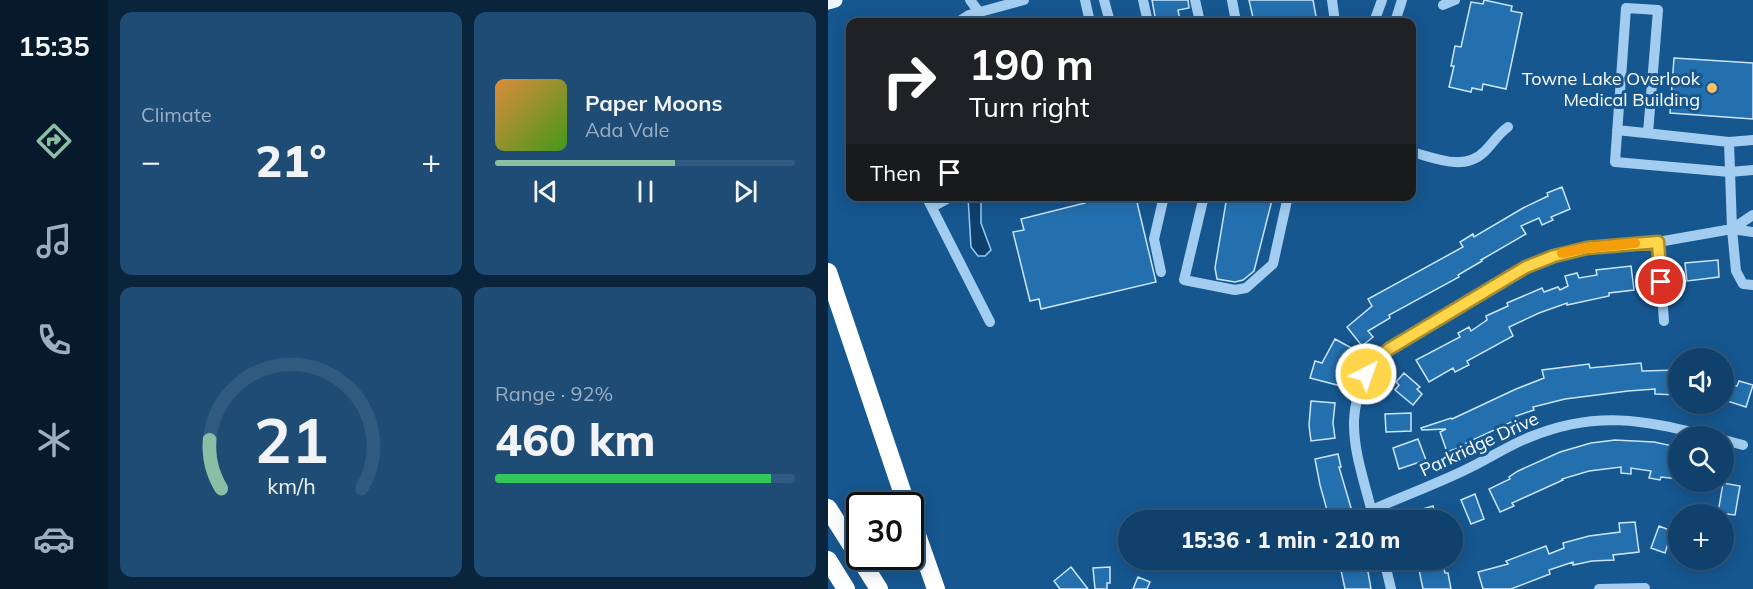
<!DOCTYPE html>
<html lang="en">
<head>
<meta charset="utf-8">
<style>
	:root { --surface:#10416c; --page:#1e4c74; --text:#f1f3f6; --muted:#9cafc2; --line:#305a7f; --accent:#8abfa5 }
	body { margin:0; font-family:Mulish,sans-serif; background:var(--page); color:var(--text); height:100vh; display:flex; flex-direction:column; font-size:22px; white-space:nowrap }
	* { box-sizing:border-box; margin:0 }
	p { font-size:20px; color:var(--muted) }
	.icon { flex:none; width:33px; height:33px; fill:none; stroke:currentColor; stroke-width:2; stroke-linecap:round; stroke-linejoin:round }
	.map { position:relative; flex:1; overflow:hidden }
	.details { display:flex; flex-direction:column; gap:12px; padding:12px; background:#09243b; width:720px }
	.details>* { flex:none }
	.banner { position:absolute; left:18px; top:18px; width:570px; height:183px; border-radius:12px; box-shadow:0 3px 15px #0003,0 0 0 2px var(--line); background:#202124; color:#fff; overflow:hidden }
	.fabs { position:absolute; left:840px; top:348px; display:grid; gap:12px }
	.fabs a { display:grid; place-items:center; width:66px; height:66px; border-radius:50%; background:var(--surface); box-shadow:0 3px 15px #0003,0 0 0 2px var(--line); font-size:30px }
	.speed { position:absolute; left:18px; top:492px; display:flex; gap:12px; font-size:30px; font-weight:700; text-align:center }
	.speed>* { display:grid; place-content:center; width:78px; height:78px; border-radius:50%; background:var(--surface); box-shadow:0 3px 15px #0003,0 0 0 2px var(--line); line-height:1 }
	.speed .limit { border:3px solid #111; border-radius:9px; background:#fff; color:#111 }
	.pin { position:absolute; display:grid; place-items:center; width:51px; height:51px; color:#fff; margin:-26px; border:3px solid #fff; border-radius:50%; box-shadow:0 2px 6px #0007 }
	.me { position:absolute; width:66px; margin:-33px; rotate:41deg; stroke-linejoin:round; filter:drop-shadow(0 0 4px #0008) }
	.turn { display:flex; align-items:center; gap:21px; height:126px; padding:0 24px; font-size:27px }
	.turn .icon { width:78px; height:78px; stroke-width:2.5 }
	.turn b { display:block; font-size:42px; line-height:51px }
	.then { display:flex; align-items:center; height:57px; padding:0 24px; background:#0003; gap:12px; font-size:22px }
	.big { font-size:45px; font-weight:800; line-height:1.1 }
	.details .widget { flex:1; display:flex; flex-direction:column; justify-content:center; gap:9px; min-width:0; padding:0 21px; border-radius:12px; background:var(--page) }
	.details .dial { align-items:center; gap:0 }
	.dial svg { height:156px; overflow:visible; fill:none; stroke:var(--line); stroke-width:7; stroke-linecap:round; text-anchor:middle }
	.dial text { fill:var(--text); stroke:none }
	.song { display:flex; align-items:center; gap:18px }
	.cover { width:72px; height:72px; border-radius:9px; background:linear-gradient(135deg,hsl(30 70% 55%),hsl(100 70% 35%)) }
	.played { height:6px; border-radius:3px; background:linear-gradient(90deg,var(--accent) 60%,var(--line) 60%) }
	.keys { display:flex; justify-content:space-around; direction:ltr }
	.heat { display:flex; justify-content:space-between; align-items:center; font-size:33px; direction:ltr }
	.charge { height:9px; border-radius:4px; background:linear-gradient(90deg,#34c759 92%,var(--line) 0) }
	.details .tiles { flex:1; display:grid; gap:12px; grid-template-columns:repeat(2,1fr) }
	.trip { position:absolute; left:290px; top:510px; width:345px; height:60px; border-radius:30px; background:var(--surface); box-shadow:0 3px 15px #0003,0 0 0 2px var(--line); font-weight:800; line-height:60px; text-align:center }
	main { display:flex; flex:1; min-height:0 }
	.dock { display:flex; flex-direction:column; width:108px; justify-content:space-around; align-items:center; background:#061a2b; color:var(--muted) }
	.dock .icon { width:42px; height:42px }
	.dock .active { color:var(--accent) }
	.dock b { font-size:27px; color:var(--text) }
	.map>svg:first-child { display:block }
	.water { fill:#0e406d; stroke:#95caf3; stroke-width:1.5 }
	.building { fill:#2470af; stroke:#cae5fb; stroke-width:1.5 }
	.lines { fill:none; stroke-linecap:round; stroke-linejoin:round }
	.minor { stroke:#a3cdf0; stroke-width:10 }
	.major { stroke:#ecf5ff; stroke-width:15 }
	.highway { stroke:#fff; stroke-width:18 }
	.route-casing { stroke:#a68a30; stroke-width:15 }
	.route { stroke:#ffd54a; stroke-width:10 }
	.slow { stroke:#f59e0b; stroke-width:10 }
	.poi-dot { fill:#ffc262; stroke:#165790; stroke-width:2 }
	.labels { text-anchor:middle; dominant-baseline:central; stroke-width:6; stroke-linejoin:round; paint-order:stroke }
	.poi-label { font-size:18px; fill:#fff; stroke:#165790; text-anchor:end }
	.street-label { font-size:18px; fill:#fff; stroke:#165790 }
</style>
</head>
<body>
<main>
<nav class="dock">
<b>15:35</b>
<svg class="icon active" aria-label="directions" viewBox="0 0 24 24"><path d="M12 3l9 9-9 9-9-9zM9 14v-3h6M13 9l2 2-2 2"/></svg>
<svg class="icon" aria-label="music" viewBox="0 0 24 24"><path d="M9 18V5l10-2v13"/><circle cx="6" cy="18" r="3"/><circle cx="16" cy="16" r="3"/></svg>
<svg class="icon" aria-label="phone" viewBox="0 0 24 24"><path d="M5 4h4l2 5-3 2q2 4 5 5l2-3 5 2v4C11 20 4 13 5 4z"/></svg>
<svg class="icon" aria-label="climate" viewBox="0 0 24 24"><path d="M12 3v18M4 7l16 10M4 17L20 7"/></svg>
<svg class="icon" aria-label="car" viewBox="0 0 24 24"><path d="M5 17H2v-5l4-1 3-4h7l3 4 3 1v5h-3M9 17h6M6 11h13"/><circle cx="7" cy="17" r="2"/><circle cx="17" cy="17" r="2"/></svg>
</nav>
<section class="details">
<div class="tiles">
<div class="widget"><p>Climate</p>
<div class="heat"><a>−</a><b class="big">21°</b><a>+</a></div>
</div>
<div class="widget">
<div class="song"><i class="cover"></i><div><b>Paper Moons</b><p>Ada Vale</p></div></div>
<div class="played"></div>
<div class="keys"><svg class="icon" aria-label="previous" viewBox="0 0 24 24"><path d="M18 5L8 12l10 7zM5 5v14"/></svg><svg class="icon" aria-label="pause" viewBox="0 0 24 24"><path d="M8 5v14M16 5v14"/></svg><svg class="icon" aria-label="next" viewBox="0 0 24 24"><path d="M6 5l10 7-10 7zM19 5v14"/></svg></div>
</div>
<div class="widget dial"><svg viewBox="0 0 100 80">
<path d="M14 69A42 42 0 1 1 86 69"/>
<path d="M14 69A42 42 0 0 1 8 44" stroke="#8abfa5"/>
<text x="50" y="56" font-size="32" font-weight="700">21</text>
<text x="50" y="72" font-size="11">km/h</text>
</svg></div>
<div class="widget"><p>Range · 92%</p><b class="big">460 km</b><div class="charge"></div></div>
</div>
</section>
<div class="map">
<svg width="925" height="589" viewBox="0 0 925 589">
	<rect width="100%" height="100%" fill="#165790"/>
	<!-- water -->
	<path class="water" d="M140 197H153V223L163 250 157 256H150L143 247Z"/>
	<!-- building -->
	<path class="building" d="M324 0H360L361 8 350 10 352 20 328 22Z
		M421 0H485L489 22H426Z
		M656 0 684 6 683 11 694 13 678 89 655 84 654 90 644 88 643 92 621 87 626 66H623L627 46 633 47 643 2 655 4Z
		M846 58 925 63V119L842 113Z
		M734 187 742 209 723 217 725 220 714 225 711 218 693 226 698 234 653 260 654 261 630 275 631 277 561 315 562 318 540 331 545 337 534 346 519 327 544 306 540 299 635 247 632 242 645 234 646 237 695 208 720 196 719 193Z
		M256 196H267L268 200 283 196H300L301 200 308 198 328 282 213 309 211 299 202 301 185 232 196 230 193 219 257 203Z
		M399 196H445L426 271 415 280 407 282 389 279 387 268Z
		M890 260 891 277 859 281 857 263Z
		M803 266 806 290 781 293V296L739 305V303L711 313 681 327 685 336 639 361 641 365 627 372 625 368 601 382 588 360 632 337 630 333 641 327 643 331 659 320 658 316 680 306 679 303 714 288 716 292 730 287 732 290 740 286 737 276 749 273 751 278 769 275 768 270Z
		M507 339 529 351 517 372 513 386 482 378 487 361 494 363Z
		M813 363 814 371 850 370V395L827 394V389L800 391 737 399 705 407 706 410 688 416 690 419 638 443 639 445 619 452 612 432 618 429 594 430 593 428 623 418 624 419 688 389 716 378 714 370 761 364 762 368Z
		M576 373 592 387 589 389 594 394 585 405 567 390 571 385 568 382Z
		M911 381 925 385 918 407 896 400V384L909 386Z
		M483 401 507 403 505 423 507 438 483 441 481 425Z
		M583 413V431L558 432 557 414Z
		M590 439 598 460 571 469 565 448Z
		M787 440 826 442 850 447V479L833 477 832 480 821 478 823 471 803 468V474L793 473V467L761 471 734 479 735 480 684 503 686 506 672 512 661 489 682 479 681 477 690 471 732 452 763 443Z
		M510 454 513 467H511L526 518 498 520 496 510H499L492 485 487 459Z
		M854 482H883L878 492Z
		M895 483 912 486 907 515 890 513Z
		M647 494 656 519 643 524 633 500Z
		M605 506 609 520H564V518Z
		M807 522 811 552 785 555 786 560 764 561 745 565V562L721 570 722 574 683 589H655L650 572 680 564 678 561 718 546 721 554 736 548 735 543 761 536 792 532 791 523Z
		M831 526 844 531 837 553 823 548Z
		M527 560V561L538 560 543 589H517L511 561Z
		M589 560H614L617 573H620L623 589H595Z
		M243 567 260 589H232L226 581Z
		M282 567V583H279V589H267L265 568Z
		M310 577 322 582 319 589H305Z"/>
	<g class="lines">
		<!-- minor -->
		<path class="minor" d="M142 0 151 12
			M257 0 262 22
			M276 0 282 22
			M315 0 320 22
			M367 0 372 22
			M404 0 408 22
			M504 0 507 22
			M615 5 627 0
			M130 22 141 15 196 0
			M234 22H236
			M546 22 554 0
			M567 22 574 0
			M789 130 901 142 925 140
			M820 133 830 10 798 8 787 162 902 172 925 170
			M901 142 904 229 908 271 915 284 925 285
			M584 152C607 158 637 172 657 151 665 143 670 134 680 127
			M98 196 162 322
			M376 196 356 280 407 290 418 288 445 264 460 196
			M104 207 124 196
			M904 229 925 215
			M830 242 836 321
			M333 272 326 239 336 196
			M896 440 915 445
			M544 510C575 496 606 485 637 470 659 460 679 446 702 437 768 410 815 420 881 436
			M546 520C530 455 504 403 561 349L698 267 726 256 759 248 830 242 904 229 925 232
			M556 560 563 589
			M771 589 817 588"/>
		<!-- major -->
		<path class="major" d="M0 2 7 0"/>
		<!-- highway -->
		<path class="highway" d="M0 272 79 506
			M0 508 51 589
			M82 515 108 589
			M0 560 18 589"/>
	</g>
	<g class="lines">
		<defs>
			<path id="route" d="M538 374 548 361 561 349 698 267 726 256 759 248 830 242 833 282"/>
		</defs>
		<!-- route casing -->
		<use href="#route" class="route-casing"/>
		<!-- route -->
		<use href="#route" class="route"/>
		<!-- slow -->
		<path class="slow" d="M734 253 759 248 807 243"/>
	</g>
	<!-- markers -->
	<circle class="poi-dot" cx="884" cy="88" r="6"/>
	<g class="labels">
		<!-- poi labels -->
		<g class="poi-label">
			<text x="872" y="78">Towne Lake Overlook<tspan x="872" dy="21">Medical Building</tspan></text>
		</g>
		<!-- street labels -->
		<g class="street-label">
			<text transform="translate(651 444) rotate(-25)">Parkridge Drive</text>
		</g>
	</g>
</svg>
<div class="fabs">
<a><svg class="icon" aria-label="sound" viewBox="0 0 24 24"><path d="M4 9h4l5-4v14l-5-4H4zM17 9q2 3 0 6"/></svg></a>
<a><svg class="icon" aria-label="search" viewBox="0 0 24 24"><circle cx="10" cy="10" r="6"/><path d="M15 15l6 6"/></svg></a>
<a>+</a>
</div>
<div class="speed"><div class="limit">30</div></div>
<div class="pin" style="left:833px;top:282px;background:#d93025"><svg class="icon" aria-label="arrive" viewBox="0 0 24 24"><path d="M6 21V4h12l-3 4 3 4H6"/></svg></div>
<svg class="me" style="left:538px;top:374px" viewBox="-20 -20 40 40"><circle r="17" fill="#ffd54a" stroke="#fff" stroke-width="3"/><path d="M0-11L8 9 0 5-8 9z" fill="#fff"/></svg>
<div class="trip">15:36 · 1 min · 210 m</div>
<div class="banner">
<div class="turn"><svg class="icon" aria-label="right" viewBox="0 0 24 24"><path d="M7 20v-9h11M14 6l5 5-5 5"/></svg><div><b>190 m</b>Turn right</div></div>
<div class="then">Then<svg class="icon" aria-label="arrive" viewBox="0 0 24 24"><path d="M6 21V4h12l-3 4 3 4H6"/></svg></div>
</div>
</div>
</main>
</body>
</html>
